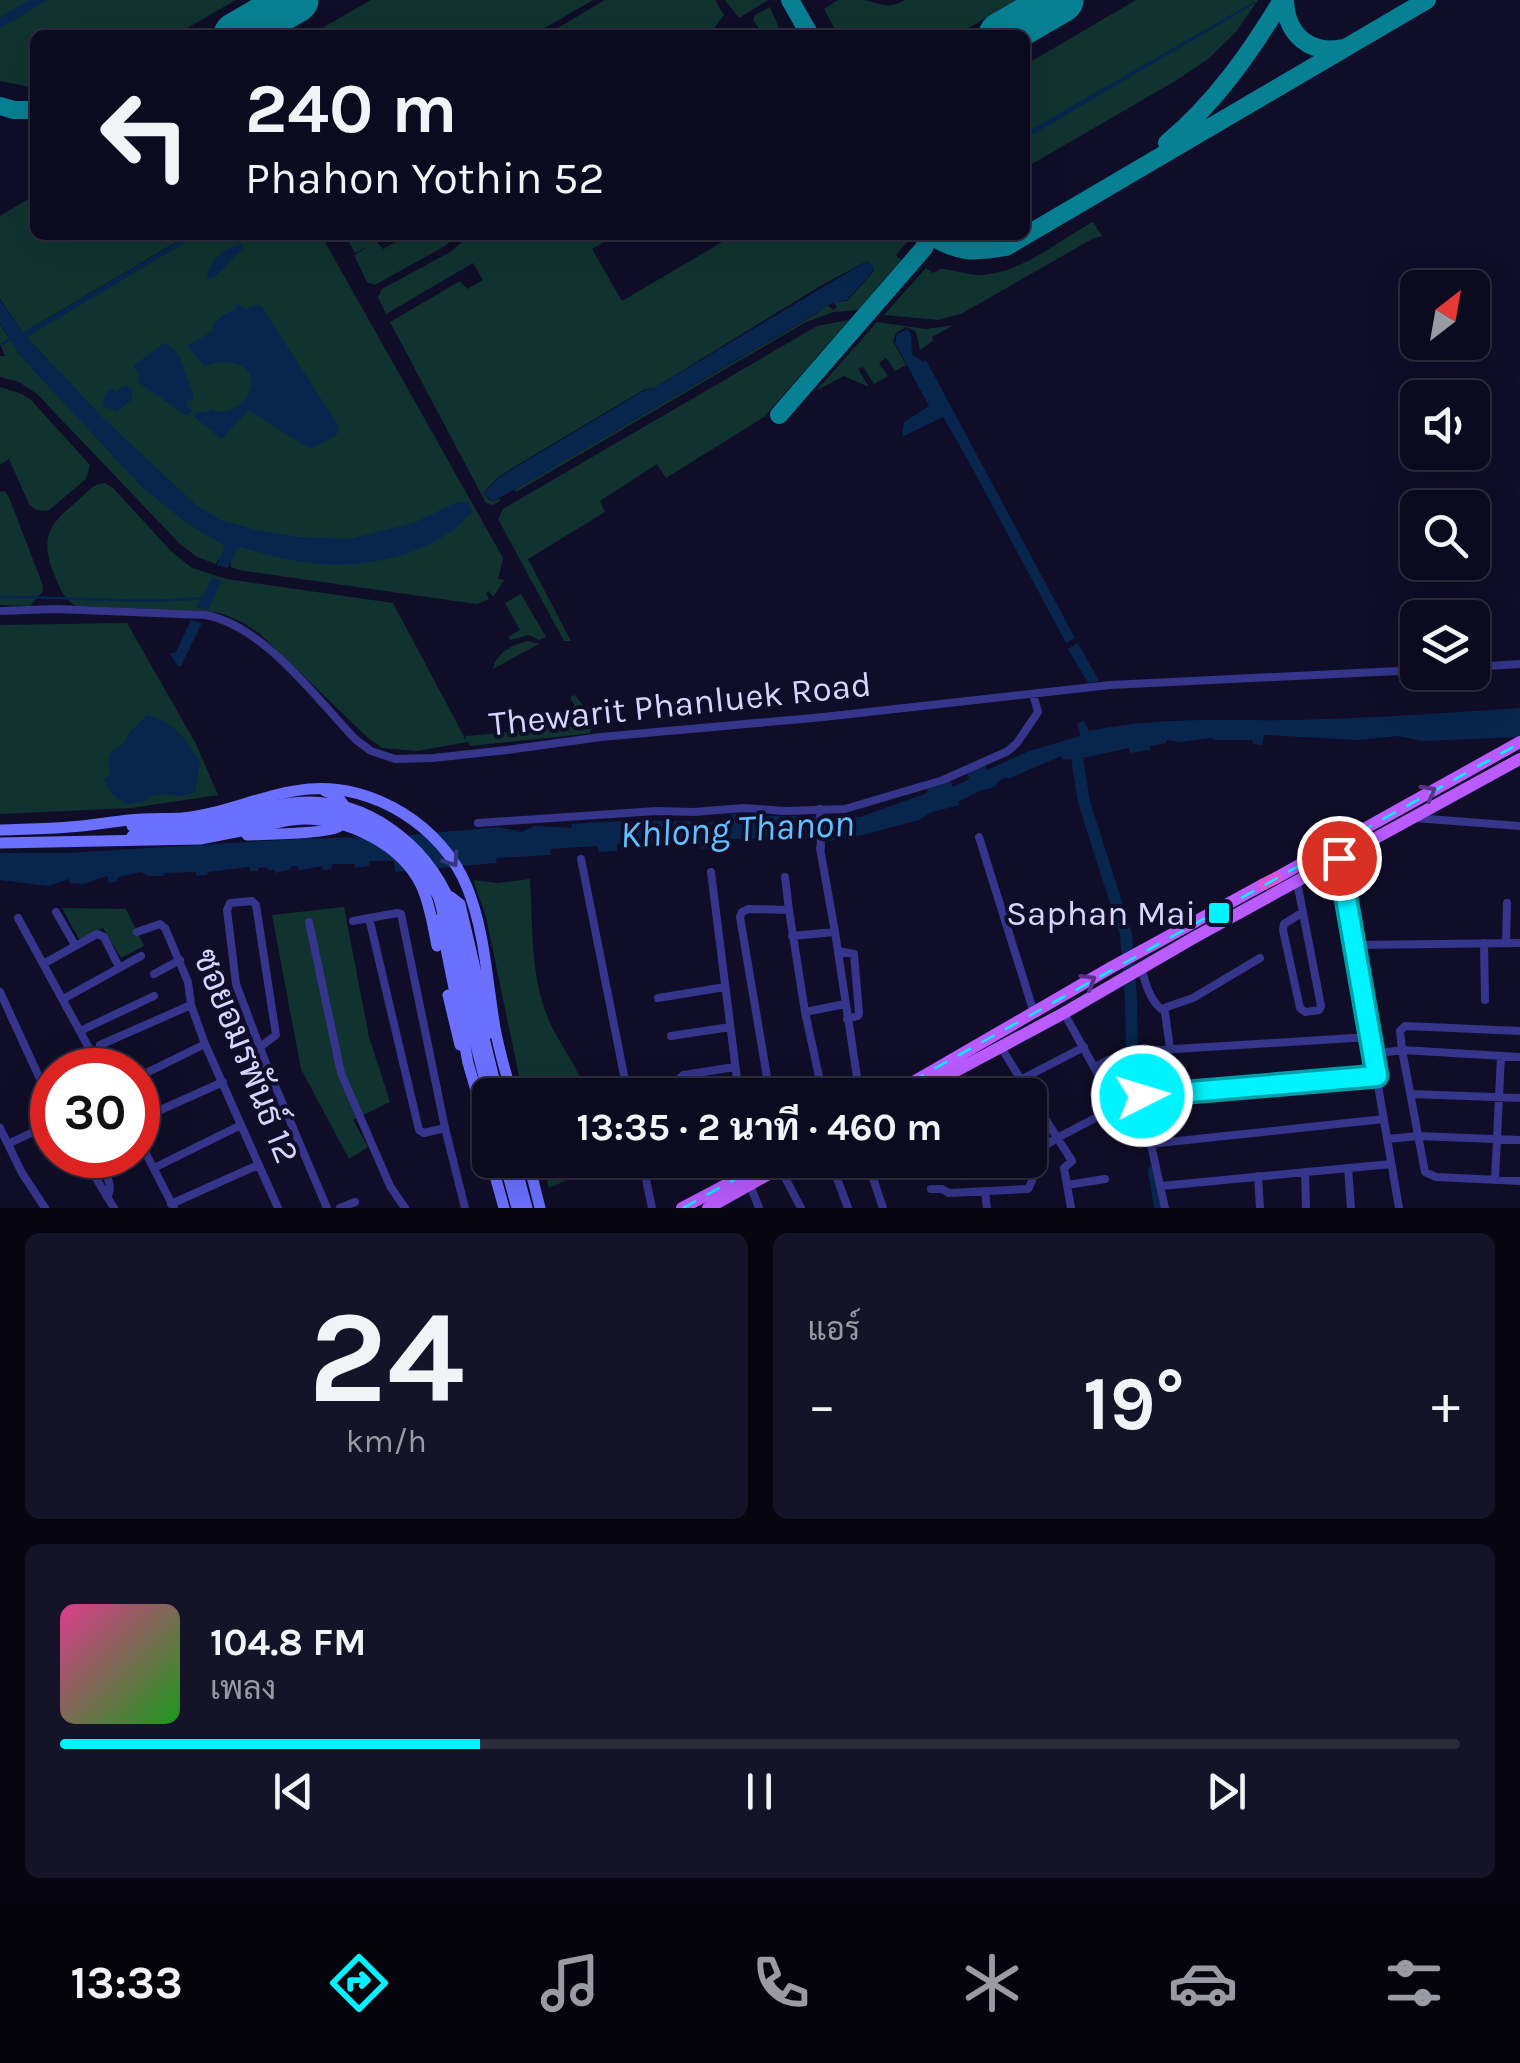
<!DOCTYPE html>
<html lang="th">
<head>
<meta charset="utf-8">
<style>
	:root { --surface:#0c0a1e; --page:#151327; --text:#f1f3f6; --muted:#9a9aa4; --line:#2c2b3c; --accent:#00f3ff }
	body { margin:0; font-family:Karla,Sarabun,sans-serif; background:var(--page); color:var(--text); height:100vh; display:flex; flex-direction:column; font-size:38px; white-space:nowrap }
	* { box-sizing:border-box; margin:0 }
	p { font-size:32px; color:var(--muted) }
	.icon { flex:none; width:55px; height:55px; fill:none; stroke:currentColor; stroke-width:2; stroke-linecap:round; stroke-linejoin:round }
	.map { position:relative; height:1208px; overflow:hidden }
	.sheet { display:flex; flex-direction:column; gap:25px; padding:25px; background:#070610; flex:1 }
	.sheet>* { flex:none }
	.top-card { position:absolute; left:30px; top:30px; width:1000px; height:210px; border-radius:15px; box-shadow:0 10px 40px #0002,0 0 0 2px var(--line); background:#0c0a1e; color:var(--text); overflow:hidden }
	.needle { width:65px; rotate:31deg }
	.buttons { position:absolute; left:1400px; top:270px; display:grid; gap:20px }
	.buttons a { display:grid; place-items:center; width:90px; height:90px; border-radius:15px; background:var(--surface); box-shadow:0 10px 40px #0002,0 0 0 2px var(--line); font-size:50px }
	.speed { position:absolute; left:30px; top:1048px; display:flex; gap:20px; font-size:50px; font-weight:700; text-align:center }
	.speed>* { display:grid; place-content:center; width:130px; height:130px; border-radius:50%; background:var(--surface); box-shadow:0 10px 40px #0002,0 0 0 2px var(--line); line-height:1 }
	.speed .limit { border:15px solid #d22; background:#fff; color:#111 }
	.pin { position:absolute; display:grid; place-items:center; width:85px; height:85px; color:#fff; margin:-42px; border:5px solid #fff; border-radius:50%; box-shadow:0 2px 10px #0007 }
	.me { position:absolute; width:110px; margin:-55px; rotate:85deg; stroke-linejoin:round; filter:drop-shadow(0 0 8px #0008) }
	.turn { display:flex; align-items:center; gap:35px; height:210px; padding:0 50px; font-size:45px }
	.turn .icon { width:130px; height:130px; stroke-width:2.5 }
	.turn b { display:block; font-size:70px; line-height:85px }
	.big { font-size:75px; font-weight:700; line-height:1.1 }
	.sheet .widget { flex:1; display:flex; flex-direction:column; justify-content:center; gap:15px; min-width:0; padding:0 35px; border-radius:15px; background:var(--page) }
	.sheet .dial { align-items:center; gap:0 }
	.dial b { font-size:130px; line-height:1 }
	.song { display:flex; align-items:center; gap:30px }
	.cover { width:120px; height:120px; border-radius:15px; background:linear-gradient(135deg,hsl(330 70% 55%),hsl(120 70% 35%)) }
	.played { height:10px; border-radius:5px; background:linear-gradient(90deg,var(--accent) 30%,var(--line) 30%) }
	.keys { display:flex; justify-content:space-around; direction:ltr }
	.heat { display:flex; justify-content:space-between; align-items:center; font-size:55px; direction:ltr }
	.sheet .tiles { flex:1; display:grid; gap:25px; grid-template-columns:1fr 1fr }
	.widget:last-child { grid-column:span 2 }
	.trip { position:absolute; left:472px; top:1078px; width:575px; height:100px; border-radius:15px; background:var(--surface); box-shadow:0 10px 40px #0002,0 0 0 2px var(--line); font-weight:700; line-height:100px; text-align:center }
	.dock { display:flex; height:160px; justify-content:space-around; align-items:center; background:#05040c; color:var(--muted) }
	.dock .icon { width:70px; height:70px }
	.dock .current { color:var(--accent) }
	.dock b { font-size:45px; color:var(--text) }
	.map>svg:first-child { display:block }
	.green { fill:#103330 }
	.water { fill:#07254d }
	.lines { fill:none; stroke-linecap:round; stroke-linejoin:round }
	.stream { stroke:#07254d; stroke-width:2.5 }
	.river { stroke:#07254d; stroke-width:12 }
	.taxiway { stroke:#088094; stroke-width:18 }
	.runway { stroke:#088094; stroke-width:45 }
	.minor { stroke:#34358b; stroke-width:8 }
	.secondary { stroke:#6b70ff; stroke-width:11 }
	.primary { stroke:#b95bff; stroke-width:12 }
	.trunk { stroke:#dc55d6; stroke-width:12 }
	.rail { stroke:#00f3ff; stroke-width:2.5; stroke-dasharray:15 12; stroke-linecap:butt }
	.secondary-bridge { stroke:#6b70ff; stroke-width:11 }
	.oneway { stroke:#5c3089 }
	.oneway2 { stroke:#34357e }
	.route-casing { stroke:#009ea6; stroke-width:25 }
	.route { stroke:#00f3ff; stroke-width:18 }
	.poi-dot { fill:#00f3ff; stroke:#100d28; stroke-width:4 }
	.labels { text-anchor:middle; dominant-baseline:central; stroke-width:8; stroke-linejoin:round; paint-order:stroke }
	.street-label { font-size:35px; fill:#d7d4ff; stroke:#100d28 }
	.poi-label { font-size:35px; fill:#d7d4ff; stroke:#100d28; text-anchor:end }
	.water-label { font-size:38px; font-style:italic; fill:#62bfff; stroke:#100d28 }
</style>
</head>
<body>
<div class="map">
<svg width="1520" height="1208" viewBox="0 0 1520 1208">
	<rect width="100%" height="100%" fill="#100d28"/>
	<!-- green -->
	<path class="green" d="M0 0H236L175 35H35V88L0 81Z
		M371 0H593L533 35H310Z
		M605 0H715L724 15 709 35H546Z
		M725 0H768L739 18Z
		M838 0C846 0 856 0 864 0 881 4 888 10 905 0H1017L957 35H838L824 9Z
		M1136 0H1258L1236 32 1208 59 1177 80 1025 168V65Z
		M770 7 782 35H772L769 29 762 33 753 20 755 15Z
		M35 195V235H188L26 331H22L0 299V216Z
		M1093 222 1102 236 1094 238 961 314 938 320 884 315 926 268 933 273 940 269C953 269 966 275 979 275 1021 274 1057 241 1093 222Z
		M198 235H321L503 558 498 579 504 580 494 596H492L489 591 486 593 489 599 477 604 469 603 239 570 231 567V562L218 560 216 564 197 557 180 544 37 394 19 382 0 377V356H5L0 344V324L12 343Z
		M345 235H387L376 241 383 249 408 235H458L445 246 375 285 367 282 354 255 369 246 355 253Z
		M471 235H616L592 249 622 301 734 235H905L907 242 896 255 901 260 858 310 834 312 806 322 516 492 514 490 816 314 826 305 834 310 837 306 833 302 847 301 874 271 873 266 867 261 822 285 654 388 645 389 514 467 496 479 483 493 488 499 493 501 499 499 500 501 493 505 486 503 390 322 460 281 467 289 483 280 473 263 386 314 378 297 382 289 450 252Z
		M849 320 764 417 666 478 657 464 600 501 605 512 528 559 571 641H564L498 519 503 509 817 326Z
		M877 322 926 329 954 325 932 337 933 341 920 350 916 332 906 327 896 333 893 341 906 365 895 371 886 358 879 363 888 376 874 384 863 367 858 369 869 387 844 376 816 391Z
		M0 387 22 394 31 400 90 465 86 479 49 510C40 512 35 510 29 504L9 459 0 465Z
		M105 483 113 488 172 552 192 568 227 579 393 603 466 740V736L576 726 581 718 570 697 575 695C583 706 597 719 590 733L585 734 470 746 468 742 417 751 382 748 367 737 260 634 242 622 223 614 207 611 76 606C63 598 60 588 54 574 35 526 59 520 91 488L98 484Z
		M2 491 6 492 10 500 42 583 43 591 30 606 0 605V492Z
		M521 594 546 637 539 640 529 635 510 640 508 637 520 630 505 603Z
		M127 623 196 744 218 795 131 808 0 814V625Z
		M528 641 539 644 493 669C495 653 514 644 528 641Z
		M530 879C533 926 530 975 548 1018 559 1045 579 1066 586 1095H523L486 917 473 880 498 883Z
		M344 907 369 1037 390 1102 353 1120 368 1147 349 1159 301 1069 272 915Z
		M62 908 126 909 144 946 121 958 103 928 79 939Z
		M541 1160H588L587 1171 549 1188Z"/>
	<!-- water -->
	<path class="water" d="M29 0H48L0 28V17Z
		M1255 1 1256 3 1025 139V133Z
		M189 235H198L33 333 28 338 103 418 195 504 220 520 253 529 297 537 350 539 414 523 457 502H469L472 512C434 557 358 571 303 562 282 559 262 553 241 547L236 551 228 568 217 565 224 549 223 545 184 521 142 487 35 372 19 354 0 323V300L22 331H26Z
		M241 244 244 248C231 258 224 271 210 279L207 276C210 260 226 247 241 244Z
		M867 261 874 267 873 271 847 300C832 302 826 305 815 314L523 485 493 501 483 494 496 480 514 468 645 390 654 388Z
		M237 303 246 309 257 305 261 306 340 428 336 435 312 448 307 447 249 410 222 439 193 416 197 412H208L211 409C217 411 221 413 227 411 238 408 253 394 252 382 250 359 218 359 204 366L188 346 214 330 213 325C219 319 226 311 235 311Z
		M907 329 911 333 912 354 923 362 926 360 1075 638 1066 643 969 462 943 417 902 437 904 422 929 406 895 343 897 334Z
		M163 344H168L179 355 193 394 194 398 187 401V407L193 410 187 416 138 382 139 374 133 366Z
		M124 386H129L133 391 131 400 117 411 104 407 103 400 108 391 112 389 115 392Z
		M213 577 221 582 208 610 196 608Z
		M191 620 202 623 181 666H178L170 654 176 652Z
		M1078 643 1099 681 1088 683 1068 649Z
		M1520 708V737L1423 741 1398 736 1358 740 1264 735 1262 745 1253 744 1252 740H1215L1211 738 1180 742 1167 740 1166 743 1150 746V750L1130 753 1129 748 1082 758 1063 760 1061 756 1008 779 1006 777 999 781 995 787 980 791 958 802 960 805 932 812 919 820 863 835 824 842 822 839H717V848L701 849 700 841 659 840 652 843 635 844 633 841 617 844V851L599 852 597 846 550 849 551 855 497 858 496 863 395 872 394 861H370L369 866 355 868V864H333L331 869 323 870V866L299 870 298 866H292L291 869 275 873V870H269L267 867 258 868V871H250L249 867 208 872 207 875 197 876 195 872 165 873 163 876H147L142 872 118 877 117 881 109 883 107 876 80 885 79 883 71 884 69 879 48 886 0 880V853H67L297 839 397 836 499 827 522 832 534 826 571 828 572 824C622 820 672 820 722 823L723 818H728L734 814 744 813 757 823H764L765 816 860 817 927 793V789L951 782 953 787 969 779 967 772 985 765 987 770 1029 751 1080 736 1077 723 1084 721 1089 731C1159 716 1225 721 1296 720 1371 718 1446 713 1520 708Z
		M147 715C174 721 186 740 200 762L195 792C181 800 164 791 149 797L147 801 125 804 112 794 104 779 110 775 108 757 112 751 122 745 132 730Z"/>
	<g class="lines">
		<!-- stream -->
		<path class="stream" d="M2 344 10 339
			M0 597C67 596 134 605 201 598"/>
		<!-- river -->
		<path class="river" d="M1076 751 1084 802 1126 934 1131 999 1132 1052 1139 1112 1147 1142
			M1154 1171 1160 1208"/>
		<!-- taxiway -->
		<path class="taxiway" d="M790 0 810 35
			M1285 0C1286 34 1309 55 1343 48
			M0 106 14 110H35
			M1167 143C1215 103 1250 53 1282 0
			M929 235C959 253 972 253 1006 247L1427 0
			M779 415 924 248 929 235"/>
		<!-- runway -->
		<path class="runway" d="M236 35 296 0
			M1001 35 1061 0"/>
		<!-- minor -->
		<path class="minor" d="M0 611 56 609 205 615C263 625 316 698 355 739L371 751 395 759 433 758 507 750 601 737 824 717 1110 685 1418 670
			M1472 667 1520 664
			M820 809 821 848
			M1415 818 1520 826
			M478 823 656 811 693 812 744 808 785 811 845 809 943 780 1008 751 1017 743 1038 712 1033 694
			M979 837 1034 1013
			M820 848 835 932
			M1339 858 1399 1208
			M581 859 628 1095
			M711 872 739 1095
			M785 877 789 910
			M1297 882 1321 1006 1319 1010 1305 1012 1300 1008 1283 930 1284 924 1303 912
			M56 912 75 945
			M18 918 101 1070
			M369 918 419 1130 424 1133 445 1128
			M353 921 397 913 401 914 445 1128 465 1208
			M309 922 341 1073 390 1186 405 1208
			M137 932 160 924 165 928 188 982 191 1005 205 1044 278 1208
			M792 936 835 932 857 1077 864 1095
			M1484 943 1485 1000
			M1506 943 1507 903
			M1353 945 1520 943
			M838 951 854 954 859 1013 858 1016 847 1019
			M43 964 97 934 104 937 119 967
			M1141 968C1145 982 1150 1000 1161 1009L1193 998 1260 958
			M154 974 180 960
			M0 992 52 1105
			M658 998 725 987
			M63 999 141 956
			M805 1012 845 1004
			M1165 1012 1170 1049
			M80 1031 154 996
			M671 1036 730 1027
			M100 1045 191 1005
			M260 1047 276 1035 256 905 252 901 230 903 227 910 236 984 268 1069 327 1208
			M1001 1047 1030 1095
			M1137 1053 1146 1122 1165 1208
			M1373 1054 1402 1050 1400 1031 1405 1026 1520 1031
			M1520 1057 1402 1050 1425 1172 1436 1177 1520 1181
			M1095 1067 1108 1060 1143 1051 1369 1037
			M951 1073 962 1095
			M138 1077 205 1044
			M1020 1080 1084 1047
			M1411 1094 1520 1098
			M683 1095 680 1078 683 1075 735 1067
			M770 1095 740 917 742 912 748 909 789 910 805 1012 823 1095
			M1030 1095 1072 1161 1064 1168 1071 1208
			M1142 1096 1377 1076
			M138 1120 223 1082
			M0 1128 22 1173 45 1208
			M138 1138 174 1208
			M1388 1139 1418 1136 1520 1140
			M8 1144 52 1123
			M1150 1144 1384 1119
			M82 1155 114 1208
			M94 1155C101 1168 116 1183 107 1197
			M1030 1155 1057 1138 1103 1114 1109 1106 1099 1076 1064 1013
			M642 1160 652 1208
			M830 1160 848 1208
			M867 1160 883 1208
			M945 1160 950 1173C961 1179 977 1176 986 1168L985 1160
			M154 1168 241 1125
			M780 1168 801 1208
			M1348 1168 1351 1208
			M1305 1172 1306 1208
			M1258 1176 1260 1208
			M1495 1180 1501 1056
			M750 1185 759 1208
			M1067 1185 1105 1179
			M1161 1186 1391 1164
			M931 1189H942L949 1193 1028 1189 1032 1181 1030 1165
			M985 1191 987 1208
			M171 1204 258 1165
			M340 1208 355 1202"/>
		<!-- secondary -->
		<path class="secondary" d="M0 830C23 829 46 829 69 827 89 826 109 822 129 820 147 818 165 819 182 818 225 814 265 793 309 789 373 783 443 827 467 887 485 931 487 982 495 1028 499 1051 506 1073 512 1095
			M247 835C264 834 325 834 338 827 343 824 346 820 346 814 346 802 335 795 325 791
			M0 843 200 839 257 828
			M440 901 451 897 460 904 490 1033
			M440 919 457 1003
			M448 995 460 1045
			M477 1111 504 1208
			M504 1160 517 1208
			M514 1160 527 1208
			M528 1160 540 1208"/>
		<!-- primary -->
		<path class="primary" d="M1276 878 1520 742
			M891 1095 1112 967 1264 884
			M911 1095 1064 1013 1195 937 1520 759
			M682 1208 773 1160
			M708 1208 794 1160"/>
		<!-- trunk -->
		<path class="trunk" d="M1264 884 1276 878"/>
		<!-- rail -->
		<path class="rail" d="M887 1095 1520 743
			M683 1208 770 1160"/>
		<!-- secondary-bridge -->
		<path class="secondary-bridge" d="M132 826C158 825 184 825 209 821 237 816 264 806 293 803 363 795 425 842 451 904L498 1095
			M257 828C272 824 288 819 304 819 348 819 401 844 421 885 430 904 433 926 437 946
			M132 836C158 834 184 834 210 829 238 825 265 814 294 811 356 806 412 844 439 898L490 1101
			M457 1003 468 1063 490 1138"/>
	</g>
	<!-- one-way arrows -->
	<defs><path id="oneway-chevron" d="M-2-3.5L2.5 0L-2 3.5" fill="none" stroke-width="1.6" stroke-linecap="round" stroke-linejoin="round" transform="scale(2.5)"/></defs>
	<g class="oneway">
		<use href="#oneway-chevron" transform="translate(1429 792) rotate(-29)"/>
		<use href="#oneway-chevron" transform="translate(1089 981) rotate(-31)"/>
	</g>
	<use class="oneway2" href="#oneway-chevron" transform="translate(452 860) rotate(56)"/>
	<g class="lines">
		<defs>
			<path id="route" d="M1142 1096 1377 1076 1339 858"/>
		</defs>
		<!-- route casing -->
		<use href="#route" class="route-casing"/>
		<!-- route -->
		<use href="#route" class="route"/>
	</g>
	<!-- markers -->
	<rect class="poi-dot" x="1207" y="901" width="24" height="24" rx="5"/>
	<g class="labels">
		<!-- street labels -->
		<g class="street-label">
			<text transform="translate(680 704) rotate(-6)">Thewarit Phanluek Road</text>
			<text transform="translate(246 1056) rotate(68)">ซอยอมรพันธ์ 12</text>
		</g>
		<!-- poi labels -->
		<g class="poi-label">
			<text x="1196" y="913">Saphan Mai</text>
		</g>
		<!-- water labels -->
		<g class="water-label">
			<text transform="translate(737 829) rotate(-3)">Khlong Thanon</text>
		</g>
	</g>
</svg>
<div class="buttons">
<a><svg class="needle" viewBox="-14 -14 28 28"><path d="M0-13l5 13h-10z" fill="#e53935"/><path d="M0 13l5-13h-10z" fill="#9a9aa4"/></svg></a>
<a><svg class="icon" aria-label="sound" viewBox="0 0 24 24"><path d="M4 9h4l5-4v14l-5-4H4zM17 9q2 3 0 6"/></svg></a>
<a><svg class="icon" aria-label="search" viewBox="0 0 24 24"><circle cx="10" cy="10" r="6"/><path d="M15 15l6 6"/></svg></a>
<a><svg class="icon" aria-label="layers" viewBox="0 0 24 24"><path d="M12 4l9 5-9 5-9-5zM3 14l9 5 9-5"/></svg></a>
</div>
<div class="speed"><div class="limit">30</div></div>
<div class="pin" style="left:1339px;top:858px;background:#d93025"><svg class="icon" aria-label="arrive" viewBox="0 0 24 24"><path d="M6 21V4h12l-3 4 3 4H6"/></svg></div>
<svg class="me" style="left:1142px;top:1096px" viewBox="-20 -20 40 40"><circle r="17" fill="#00f3ff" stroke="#fff" stroke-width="3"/><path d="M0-11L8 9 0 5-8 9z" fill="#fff"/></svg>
<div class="trip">13:35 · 2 นาที · 460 m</div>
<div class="top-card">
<div class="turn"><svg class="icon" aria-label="left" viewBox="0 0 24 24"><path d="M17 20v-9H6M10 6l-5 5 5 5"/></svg><div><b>240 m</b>Phahon Yothin 52</div></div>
</div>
</div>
<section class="sheet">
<div class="tiles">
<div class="widget dial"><b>24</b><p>km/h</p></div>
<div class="widget"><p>แอร์</p>
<div class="heat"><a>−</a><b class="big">19°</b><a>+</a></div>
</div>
<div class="widget">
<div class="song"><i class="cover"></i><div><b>104.8 FM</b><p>เพลง</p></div></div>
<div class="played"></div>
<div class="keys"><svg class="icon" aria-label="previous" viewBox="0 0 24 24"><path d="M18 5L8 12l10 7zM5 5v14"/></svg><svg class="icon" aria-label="pause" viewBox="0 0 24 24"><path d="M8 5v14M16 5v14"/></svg><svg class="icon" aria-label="next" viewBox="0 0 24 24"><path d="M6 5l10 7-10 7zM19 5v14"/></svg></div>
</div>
</div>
</section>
<nav class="dock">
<b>13:33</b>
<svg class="icon current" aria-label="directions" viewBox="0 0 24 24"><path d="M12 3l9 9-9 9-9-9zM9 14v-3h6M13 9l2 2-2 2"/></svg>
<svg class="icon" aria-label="music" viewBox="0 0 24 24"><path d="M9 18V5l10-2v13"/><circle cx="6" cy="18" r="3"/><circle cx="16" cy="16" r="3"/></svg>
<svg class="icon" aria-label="phone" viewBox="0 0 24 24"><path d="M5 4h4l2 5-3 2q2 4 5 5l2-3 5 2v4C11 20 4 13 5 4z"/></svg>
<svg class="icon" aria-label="climate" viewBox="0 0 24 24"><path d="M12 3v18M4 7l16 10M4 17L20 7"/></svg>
<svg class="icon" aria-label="car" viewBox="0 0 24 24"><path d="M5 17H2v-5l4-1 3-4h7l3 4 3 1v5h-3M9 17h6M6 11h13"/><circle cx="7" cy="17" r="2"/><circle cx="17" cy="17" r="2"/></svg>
<svg class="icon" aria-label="filters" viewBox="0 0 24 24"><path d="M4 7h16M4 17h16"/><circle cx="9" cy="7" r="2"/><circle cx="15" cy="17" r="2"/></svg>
</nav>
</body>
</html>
